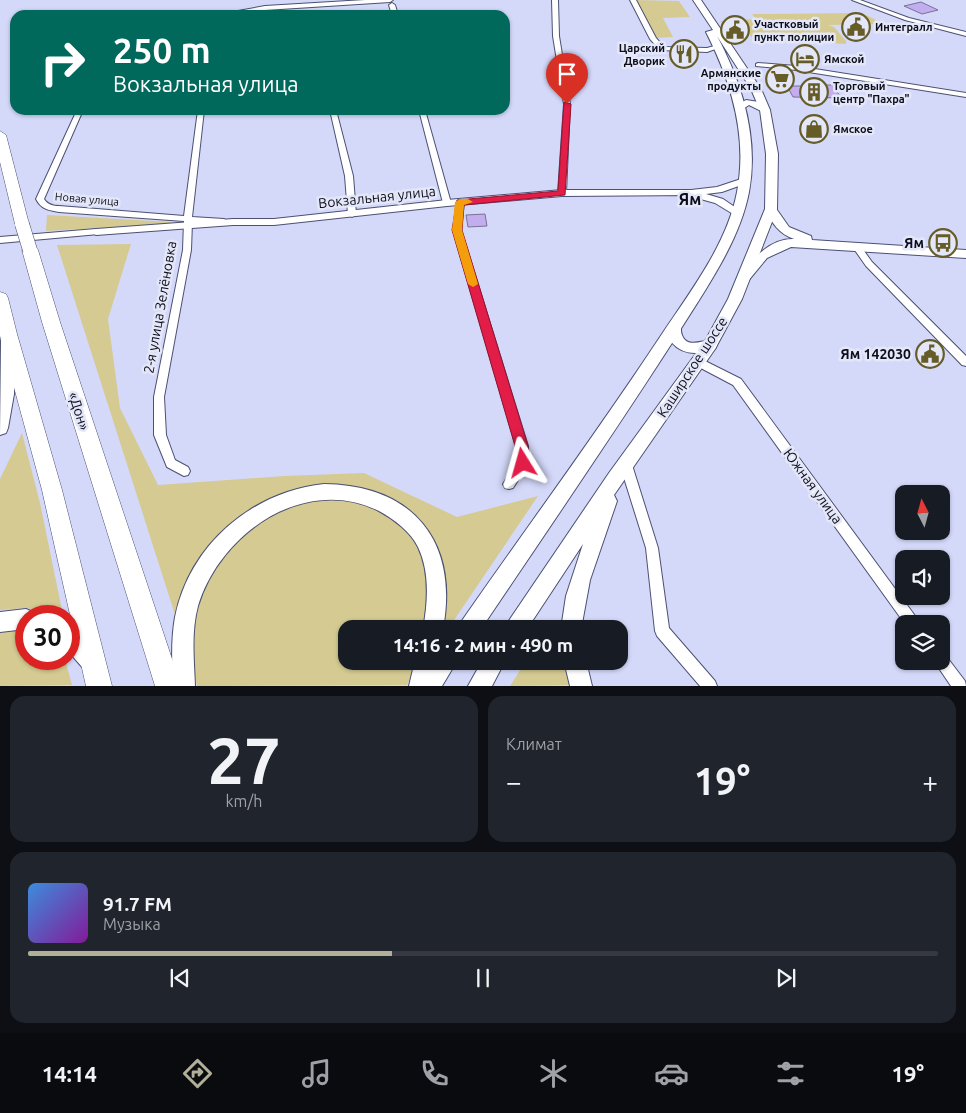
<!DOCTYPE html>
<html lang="ru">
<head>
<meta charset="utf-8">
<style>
	:root { --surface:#171b24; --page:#20242c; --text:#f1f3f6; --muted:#9ea1a6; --line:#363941; --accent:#b2af99 }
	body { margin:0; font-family:Ubuntu,sans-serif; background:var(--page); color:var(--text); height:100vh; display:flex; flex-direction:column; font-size:19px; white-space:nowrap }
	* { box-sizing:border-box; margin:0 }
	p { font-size:16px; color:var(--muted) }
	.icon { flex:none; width:28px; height:28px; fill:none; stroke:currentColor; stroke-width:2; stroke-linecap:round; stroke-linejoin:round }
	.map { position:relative; height:686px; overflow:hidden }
	.sheet { display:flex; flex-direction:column; gap:10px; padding:10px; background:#0d0f14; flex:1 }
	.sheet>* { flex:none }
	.hud { position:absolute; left:10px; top:10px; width:500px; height:105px; border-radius:15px; box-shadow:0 1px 4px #0004; background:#00695c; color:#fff; overflow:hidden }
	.needle { width:32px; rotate:354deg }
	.buttons { position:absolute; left:895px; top:485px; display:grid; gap:10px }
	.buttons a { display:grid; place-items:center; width:55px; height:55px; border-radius:10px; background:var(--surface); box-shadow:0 1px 4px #0004; font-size:25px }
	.speed { position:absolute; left:15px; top:605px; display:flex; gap:10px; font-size:25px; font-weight:700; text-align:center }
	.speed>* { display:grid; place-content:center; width:65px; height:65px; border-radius:50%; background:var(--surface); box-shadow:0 1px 4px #0004; line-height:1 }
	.speed .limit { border:8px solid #d22; background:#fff; color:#111 }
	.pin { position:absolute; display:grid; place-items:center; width:42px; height:42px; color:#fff; margin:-51px -21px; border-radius:50% 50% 50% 0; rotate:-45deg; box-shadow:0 0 5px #0007 }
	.pin .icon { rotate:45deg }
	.me { position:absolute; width:55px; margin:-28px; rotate:352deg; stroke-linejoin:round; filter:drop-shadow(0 0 4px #0008) }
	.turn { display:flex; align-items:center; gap:18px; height:105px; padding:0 20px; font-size:22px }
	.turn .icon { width:65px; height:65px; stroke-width:2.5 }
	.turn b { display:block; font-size:35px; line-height:42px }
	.big { font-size:38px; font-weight:700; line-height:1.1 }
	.sheet .card { flex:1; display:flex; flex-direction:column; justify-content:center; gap:8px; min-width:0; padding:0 18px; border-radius:15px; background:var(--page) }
	.sheet .dial { align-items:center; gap:0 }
	.dial b { font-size:65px; line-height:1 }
	.song { display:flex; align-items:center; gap:15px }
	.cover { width:60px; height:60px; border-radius:8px; background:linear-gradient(135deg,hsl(210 70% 55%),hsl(290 70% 35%)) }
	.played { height:5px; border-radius:2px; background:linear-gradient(90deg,var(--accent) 40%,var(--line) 40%) }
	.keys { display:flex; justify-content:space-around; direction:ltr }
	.heat { display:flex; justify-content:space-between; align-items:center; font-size:28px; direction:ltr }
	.sheet .tiles { flex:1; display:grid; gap:10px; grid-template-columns:1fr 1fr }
	.card:last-child { grid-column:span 2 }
	.trip { position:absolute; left:338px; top:620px; width:290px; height:50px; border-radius:15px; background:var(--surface); box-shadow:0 1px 4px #0004; font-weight:700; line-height:50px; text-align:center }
	.tabs { display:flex; height:80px; justify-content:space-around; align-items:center; background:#090b0e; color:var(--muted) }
	.tabs .icon { width:35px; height:35px }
	.tabs .active { color:var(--accent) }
	.tabs b { font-size:22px; color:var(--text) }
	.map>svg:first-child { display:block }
	.green { fill:#d4ca92 }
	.building { fill:#c2adee; stroke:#7b7095 }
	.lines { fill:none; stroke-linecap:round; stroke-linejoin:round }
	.minor-casing { stroke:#4c5073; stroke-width:2 }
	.tertiary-casing { stroke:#4c5073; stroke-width:2 }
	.secondary-casing { stroke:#4c5073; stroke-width:2 }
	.primary-casing { stroke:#4c5073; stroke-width:2 }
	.motorway-casing { stroke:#4c5073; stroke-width:1 }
	.minor { fill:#fff; fill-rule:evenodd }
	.tertiary { fill:#fff; fill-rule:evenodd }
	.secondary { fill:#fff; fill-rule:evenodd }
	.primary { fill:#fff; fill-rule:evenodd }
	.motorway { fill:#fff; fill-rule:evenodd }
	.motorway-bridge-casing { stroke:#4c5073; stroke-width:15; stroke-linecap:butt }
	.motorway-bridge { stroke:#fff; stroke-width:14 }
	.route { fill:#e11d48; stroke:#92132f }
	.slow { fill:#f59e0b }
	.labels { text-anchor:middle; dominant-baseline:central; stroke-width:5; stroke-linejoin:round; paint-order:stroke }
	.far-poi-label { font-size:11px; font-weight:bold; fill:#0d0e1c; stroke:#e4e7f8; text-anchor:start }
	.far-street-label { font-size:11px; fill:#0d0e1c; stroke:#e4e7f8 }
	.street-label { font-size:14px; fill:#0d0e1c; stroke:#e4e7f8 }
	.poi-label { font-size:14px; font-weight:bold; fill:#0d0e1c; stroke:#e4e7f8; text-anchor:end }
	.quarter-label { font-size:16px; font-weight:bold; fill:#0d0e1c; stroke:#e4e7f8 }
</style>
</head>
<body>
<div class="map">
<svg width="966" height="686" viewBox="0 0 966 686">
	<rect width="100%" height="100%" fill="#d4d9fa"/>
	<!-- green -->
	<path class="green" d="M635 0 679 1 690 17 663 18 673 37 655 38Z
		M862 13 884 24 828 25 834 27 846 41V44L752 38 742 24 723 23 720 21 756 19 752 14Z
		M47 215 171 222V224L46 231Z
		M131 244 108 319 120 408 158 485 284 476 364 473 457 517 538 496 448 629H442L441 586 404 508 378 493 347 485H328L299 490 280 495 258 506 177 621 57 245Z
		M22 433 40 503 63 615 27 608 0 610V479Z
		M333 495 383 508 419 540 429 575 427 629H346V661H418L407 685 197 686 191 653V630L200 594 232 541 279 507Z
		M17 625 26 626V659H65L72 685 0 686V626Z
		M526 661H567L572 685 510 686Z"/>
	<!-- building -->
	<path class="building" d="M921 2 938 10 922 14 904 6Z
		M795 53 812 54 815 67 797 63Z
		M814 85H833L841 98 793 97 787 86H815Z
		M485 214 487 226 468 227 466 215Z"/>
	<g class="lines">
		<defs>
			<path id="minor" d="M365 0H393L390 2 265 10 230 15H216L265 6Z
				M552 0H558L559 36 570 104 566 193 562 195 558 193 564 104 553 36Z
				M630 0H636L656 38 664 47 707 48 718 45 721 47 707 52 660 50 650 39Z
				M852 0H860L909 18 966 32V36L905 20Z
				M392 3 395 5 398 15H392L389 5Z
				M758 63 796 66 966 93V97L796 70 756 66V64Z
				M77 110H83L44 199C48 205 53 206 59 206L184 216 198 110H204L192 217 224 219 228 222 224 225 192 222 191 250 164 397 166 435 175 460 188 467 190 471 188 475 184 476 167 467 154 435V397L183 250 184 221 59 212C48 210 41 209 36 199Z
				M330 110H336L353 176 356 214 352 217 348 214 345 176Z
				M419 110H425L451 203 450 205H444L443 203Z
				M457 200H460L464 202 461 230 528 446 529 463 513 488 509 489 505 488 503 484 517 462 516 446 453 230Z
				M96 229 99 230V234L0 243V237Z
				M856 243 859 244 872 262 966 356V366L962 365 866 266 852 246Z
				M699 358 741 379 921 624H905L733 385 695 365 694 362 695 359Z
				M626 460 630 461 632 465 658 548 669 628 715 681 717 686H700L657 636 655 631 646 548 620 465 622 461Z
				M941 654 946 656 965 681 966 686H951L934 661H941Z"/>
			<path id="tertiary" d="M744 178 749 181 747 183 722 192 706 194 723 199 742 212 743 214 742 216 738 217 715 203 697 198 696 195 562 196 447 206 274 225H233L96 235 91 232 96 229 233 219H274L447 200 562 190H691L717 187Z"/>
			<path id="secondary" d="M746 100 759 102 770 110 765 113 749 105 743 109H737V105Z
				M771 206 775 207 789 227 811 236 812 240 966 250V258L791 247 767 258 748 281H740L738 278 740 275C753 259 770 238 794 239 779 234 772 223 765 209Z
				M675 322 680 323C682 328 680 331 682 335 687 350 706 338 715 341L717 345 715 349C697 356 678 355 668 337L670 323Z"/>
			<path id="primary" d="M693 0H701L761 89 770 110 778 154 777 209 742 299 715 349 614 495 617 501 590 580 581 629H561L566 596 583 544 527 629H505L508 622 609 473 705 341 728 299 765 209 766 154 760 110 751 89 717 36C742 83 759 138 749 192 739 245 700 297 672 343 610 439 545 534 481 629H458L461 622C527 527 596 434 660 337 689 293 727 245 737 192 748 136 731 81 706 32L713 30Z
				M8 335 13 337 15 341 14 394 8 428 6 433 0 435 1 341 3 337Z
				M324 484C413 485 459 541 443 629H423C428 602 430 572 418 547 411 532 394 519 379 511 305 474 220 533 198 606 191 632 194 659 195 686H173C172 663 171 639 175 617 190 544 252 492 324 484Z
				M26 609 33 612 35 616H26V629L0 632V612Z
				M69 627C82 631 95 646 101 659L98 667 90 670 82 667 69 652Z
				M415 661H457L442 686H409Z
				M482 661H505L492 686H468Z
				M564 661H586L592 686H570Z"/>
			<path id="motorway" d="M0 131 6 135 29 224 27 227H17L15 224 0 162Z
				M30 245 35 246 38 250 60 322 181 686H155L42 322 22 250 25 246Z
				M0 292 6 294 8 298 17 334 62 490 112 686H86L42 490 0 336Z"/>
		</defs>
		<!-- minor casing -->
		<use href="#minor" class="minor-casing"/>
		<!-- tertiary casing -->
		<use href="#tertiary" class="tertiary-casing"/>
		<!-- secondary casing -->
		<use href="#secondary" class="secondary-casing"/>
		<!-- primary casing -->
		<use href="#primary" class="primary-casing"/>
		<!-- motorway casing -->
		<use href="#motorway" class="motorway-casing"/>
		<!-- minor -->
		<use href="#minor" class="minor"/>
		<!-- tertiary -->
		<use href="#tertiary" class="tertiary"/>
		<!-- secondary -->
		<use href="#secondary" class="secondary"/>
		<!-- primary -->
		<use href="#primary" class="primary"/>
		<!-- motorway -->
		<use href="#motorway" class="motorway"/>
		<defs>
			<path id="motorway-bridge" d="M22 224 30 250"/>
		</defs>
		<!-- motorway-bridge casing -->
		<use href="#motorway-bridge" class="motorway-bridge-casing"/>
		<!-- motorway-bridge -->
		<use href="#motorway-bridge" class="motorway-bridge"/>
	</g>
	<!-- route -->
	<path class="route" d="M564 102 571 104 565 195 464 205 462 230 528 446 530 463 528 467 523 469 518 467 515 446 452 230 457 200 558 191Z"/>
	<!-- slow -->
	<path class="slow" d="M460 199H468L473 202 464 205 462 230 478 284 473 287 468 284 452 230 455 202Z"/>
	<!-- icons -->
	<defs>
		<symbol id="civic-ring" viewBox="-11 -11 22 22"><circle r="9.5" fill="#e4e7f8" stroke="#655c28" stroke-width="1.5"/><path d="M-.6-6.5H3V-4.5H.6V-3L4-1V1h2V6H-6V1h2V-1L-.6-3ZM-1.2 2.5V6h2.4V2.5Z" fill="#655c28"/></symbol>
		<symbol id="restaurant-ring" viewBox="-11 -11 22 22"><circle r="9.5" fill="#e4e7f8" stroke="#655c28" stroke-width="1.5"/><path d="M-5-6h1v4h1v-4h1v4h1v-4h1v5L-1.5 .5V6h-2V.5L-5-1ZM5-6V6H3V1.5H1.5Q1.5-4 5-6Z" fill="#655c28"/></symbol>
		<symbol id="hotel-ring" viewBox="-11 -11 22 22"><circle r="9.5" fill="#e4e7f8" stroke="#655c28" stroke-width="1.5"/><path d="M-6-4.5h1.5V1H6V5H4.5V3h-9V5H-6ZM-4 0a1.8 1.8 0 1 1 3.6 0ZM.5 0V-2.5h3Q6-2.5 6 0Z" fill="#655c28"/></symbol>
		<symbol id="supermarket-ring" viewBox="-11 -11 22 22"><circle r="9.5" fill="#e4e7f8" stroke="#655c28" stroke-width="1.5"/><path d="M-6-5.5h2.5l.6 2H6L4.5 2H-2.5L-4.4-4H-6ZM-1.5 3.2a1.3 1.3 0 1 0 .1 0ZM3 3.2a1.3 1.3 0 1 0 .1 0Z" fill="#655c28"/></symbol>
		<symbol id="building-ring" viewBox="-11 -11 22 22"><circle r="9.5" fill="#e4e7f8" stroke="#655c28" stroke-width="1.5"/><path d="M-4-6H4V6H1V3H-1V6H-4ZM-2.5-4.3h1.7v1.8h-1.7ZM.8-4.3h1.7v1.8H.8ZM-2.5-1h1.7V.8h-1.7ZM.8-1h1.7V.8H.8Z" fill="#655c28"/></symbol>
		<symbol id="shop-ring" viewBox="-11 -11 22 22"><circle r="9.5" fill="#e4e7f8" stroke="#655c28" stroke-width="1.5"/><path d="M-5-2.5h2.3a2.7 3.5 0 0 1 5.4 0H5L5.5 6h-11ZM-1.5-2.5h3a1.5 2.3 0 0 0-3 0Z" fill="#655c28"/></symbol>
		<symbol id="bus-ring" viewBox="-11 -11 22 22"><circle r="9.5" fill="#e4e7f8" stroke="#655c28" stroke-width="1.5"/><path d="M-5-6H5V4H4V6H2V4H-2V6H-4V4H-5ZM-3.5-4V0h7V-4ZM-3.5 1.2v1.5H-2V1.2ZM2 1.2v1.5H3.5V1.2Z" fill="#655c28"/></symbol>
	</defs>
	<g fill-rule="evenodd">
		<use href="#civic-ring" x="840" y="11" width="32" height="32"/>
		<use href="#civic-ring" x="719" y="14" width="32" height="32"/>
		<use href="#restaurant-ring" x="668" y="38" width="32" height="32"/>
		<use href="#hotel-ring" x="789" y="43" width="32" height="32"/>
		<use href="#supermarket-ring" x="764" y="63" width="32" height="32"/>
		<use href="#building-ring" x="798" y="76" width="32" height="32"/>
		<use href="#shop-ring" x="798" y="113" width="32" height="32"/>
		<use href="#bus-ring" x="927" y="227" width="32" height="32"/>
		<use href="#civic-ring" x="914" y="338" width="32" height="32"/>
	</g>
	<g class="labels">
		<!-- far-poi labels -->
		<g class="far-poi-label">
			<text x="754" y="24">Участковый<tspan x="754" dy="13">пункт полиции</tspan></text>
			<text x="875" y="27">Интегралл</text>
			<text x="665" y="48" text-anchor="end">Царский<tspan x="665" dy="13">Дворик</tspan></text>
			<text x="824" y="59">Ямской</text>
			<text x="761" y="73" text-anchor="end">Армянские<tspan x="761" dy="13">продукты</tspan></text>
			<text x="833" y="86">Торговый<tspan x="833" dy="13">центр "Пахра"</tspan></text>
			<text x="833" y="129">Ямское</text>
		</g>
		<!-- far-street labels -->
		<g class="far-street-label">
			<text transform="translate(87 199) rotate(5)">Новая улица</text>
		</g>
		<!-- street labels -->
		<g class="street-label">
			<text transform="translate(377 197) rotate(-6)">Вокзальная улица</text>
			<text transform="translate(160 307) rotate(-80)">2-я улица Зелёновка</text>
			<text transform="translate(692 367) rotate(-57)">Каширское шоссе</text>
			<text transform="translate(79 411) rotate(72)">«Дон»</text>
			<text transform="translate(813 486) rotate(54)">Южная улица</text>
		</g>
		<!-- poi labels -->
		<g class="poi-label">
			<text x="924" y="243">Ям</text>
			<text x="911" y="354">Ям 142030</text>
		</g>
		<!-- quarter labels -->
		<g class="quarter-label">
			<text x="690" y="199">Ям</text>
		</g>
	</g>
</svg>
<div class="buttons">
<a><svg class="needle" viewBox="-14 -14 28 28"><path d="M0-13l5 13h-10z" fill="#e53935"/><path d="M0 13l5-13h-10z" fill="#9ea1a6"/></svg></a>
<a><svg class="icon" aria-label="sound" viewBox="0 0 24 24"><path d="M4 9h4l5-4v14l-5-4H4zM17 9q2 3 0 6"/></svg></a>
<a><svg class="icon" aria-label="layers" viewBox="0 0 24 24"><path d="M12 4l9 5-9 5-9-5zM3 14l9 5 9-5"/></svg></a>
</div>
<div class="speed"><div class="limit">30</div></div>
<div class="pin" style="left:567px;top:104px;background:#d93025"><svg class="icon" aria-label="arrive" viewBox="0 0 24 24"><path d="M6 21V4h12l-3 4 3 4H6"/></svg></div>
<svg class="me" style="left:523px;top:463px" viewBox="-20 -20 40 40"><path d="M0-17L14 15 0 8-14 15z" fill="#e11d48" stroke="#fff" stroke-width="4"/></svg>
<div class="trip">14:16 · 2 мин · 490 m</div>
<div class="hud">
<div class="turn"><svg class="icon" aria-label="right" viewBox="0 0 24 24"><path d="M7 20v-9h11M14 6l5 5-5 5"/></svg><div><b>250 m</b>Вокзальная улица</div></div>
</div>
</div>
<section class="sheet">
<div class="tiles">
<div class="card dial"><b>27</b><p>km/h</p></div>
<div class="card"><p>Климат</p>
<div class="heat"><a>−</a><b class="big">19°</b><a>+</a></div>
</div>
<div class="card">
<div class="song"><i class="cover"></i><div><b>91.7 FM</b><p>Музыка</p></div></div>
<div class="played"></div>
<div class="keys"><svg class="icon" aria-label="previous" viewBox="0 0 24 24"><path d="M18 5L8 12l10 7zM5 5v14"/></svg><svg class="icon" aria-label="pause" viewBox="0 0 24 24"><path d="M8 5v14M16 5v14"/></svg><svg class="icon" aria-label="next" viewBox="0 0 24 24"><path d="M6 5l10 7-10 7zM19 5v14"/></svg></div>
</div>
</div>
</section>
<nav class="tabs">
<b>14:14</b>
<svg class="icon active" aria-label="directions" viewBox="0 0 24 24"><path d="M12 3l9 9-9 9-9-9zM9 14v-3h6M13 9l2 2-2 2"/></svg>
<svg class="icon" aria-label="music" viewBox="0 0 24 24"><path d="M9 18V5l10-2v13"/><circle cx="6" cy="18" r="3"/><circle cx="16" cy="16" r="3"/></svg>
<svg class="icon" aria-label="phone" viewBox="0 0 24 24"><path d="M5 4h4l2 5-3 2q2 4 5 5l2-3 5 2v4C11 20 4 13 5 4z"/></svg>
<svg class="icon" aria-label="climate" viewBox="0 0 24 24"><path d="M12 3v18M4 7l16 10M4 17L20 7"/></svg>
<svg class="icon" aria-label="car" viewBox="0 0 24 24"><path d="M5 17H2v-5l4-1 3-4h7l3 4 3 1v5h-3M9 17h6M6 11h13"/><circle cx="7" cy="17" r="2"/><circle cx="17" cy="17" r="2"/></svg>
<svg class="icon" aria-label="filters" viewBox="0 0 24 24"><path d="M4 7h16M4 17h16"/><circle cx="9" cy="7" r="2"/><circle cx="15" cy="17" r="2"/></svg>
<b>19°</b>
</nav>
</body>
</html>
